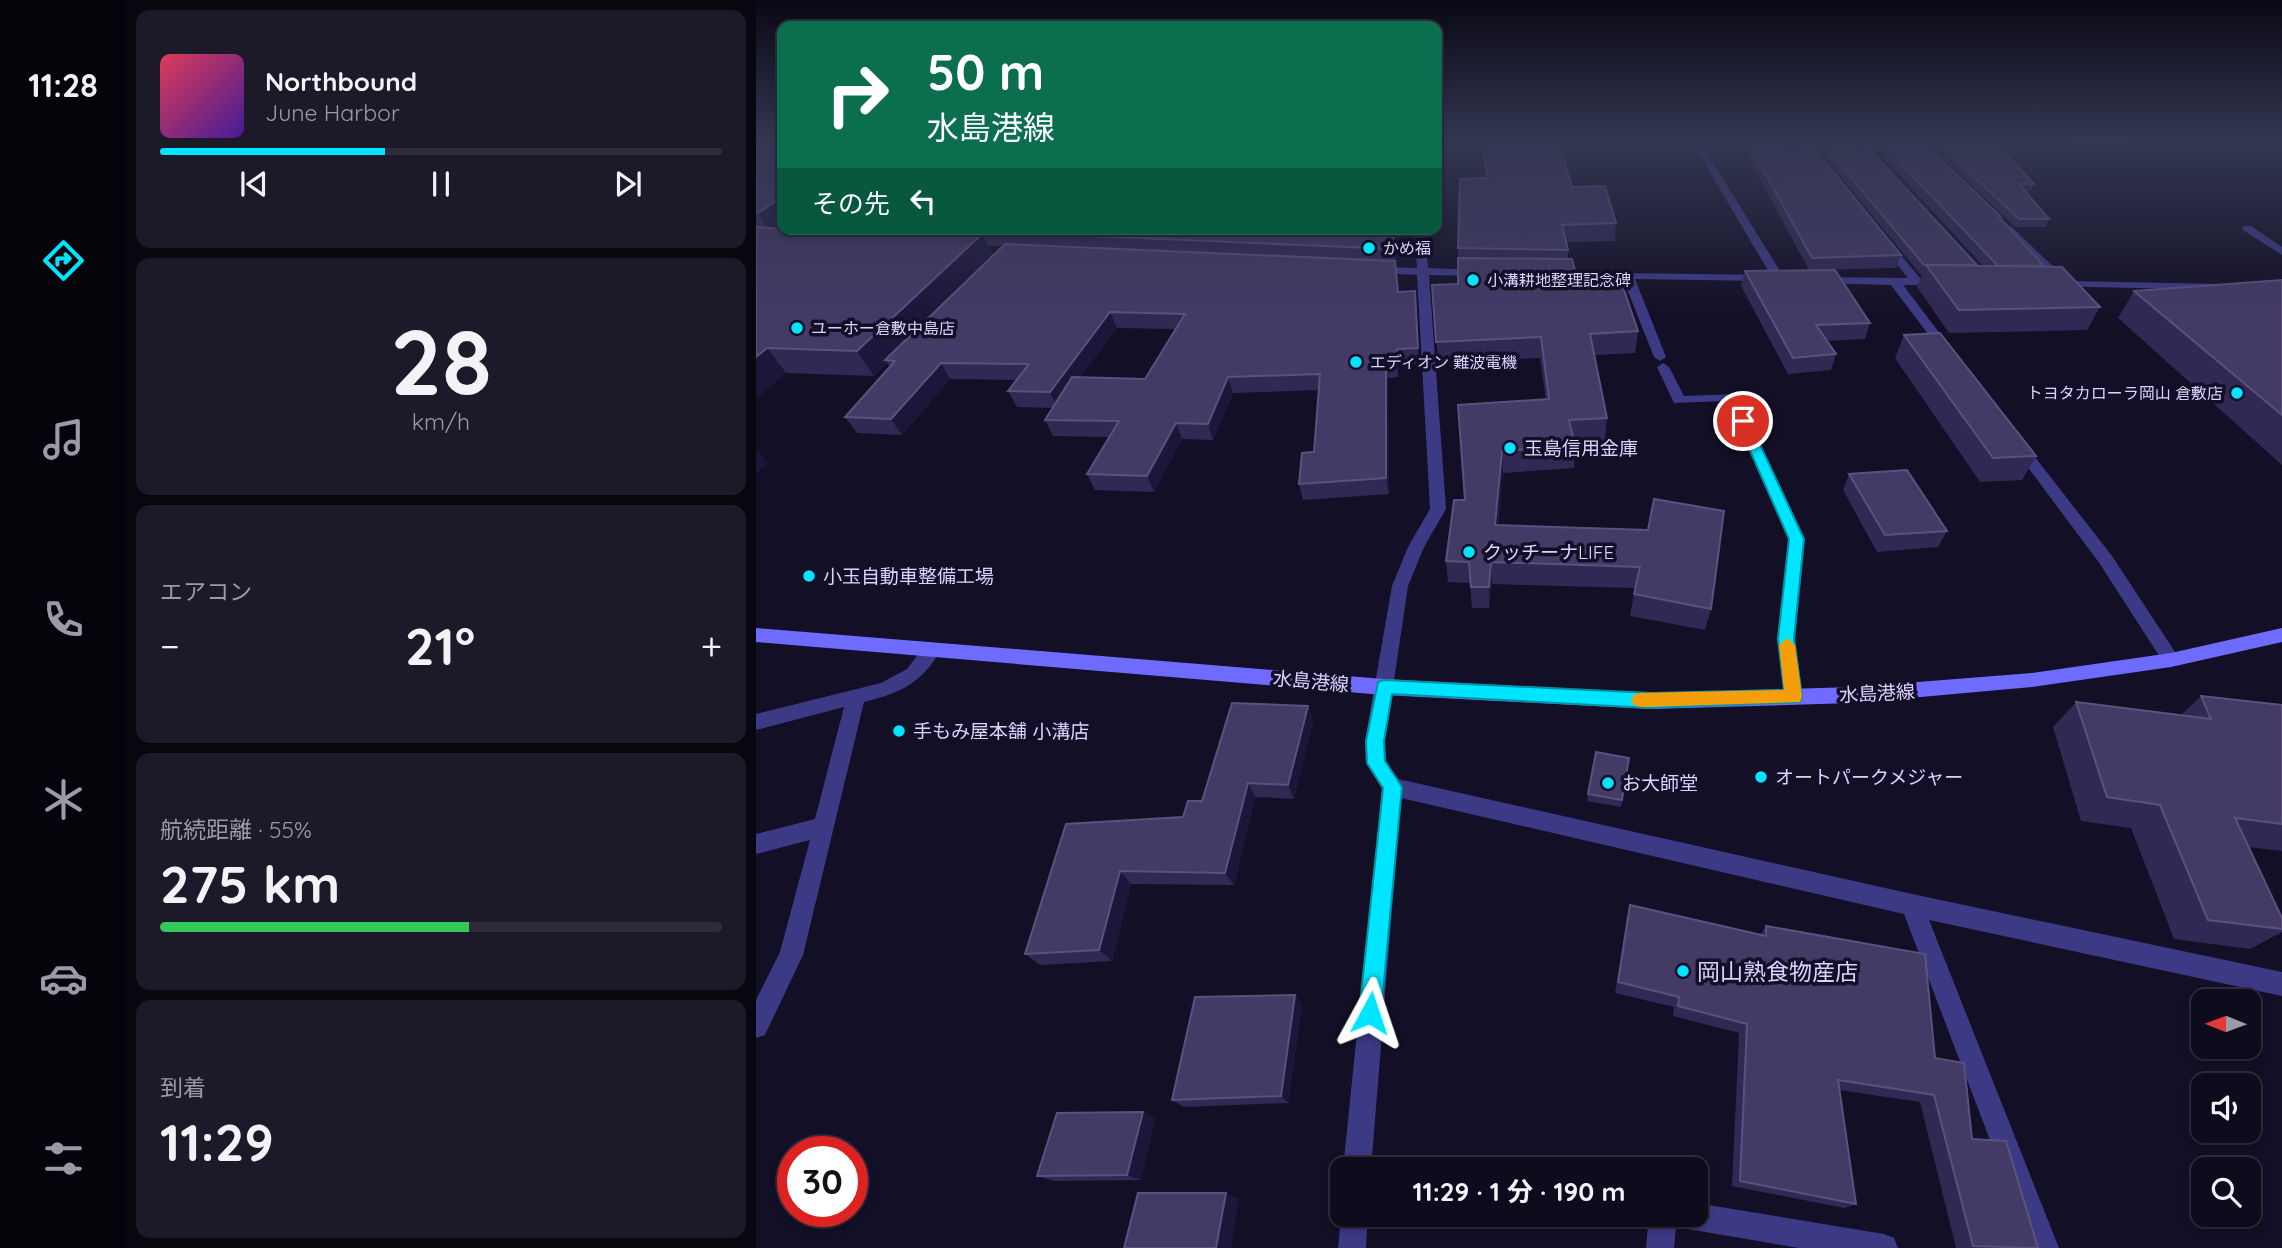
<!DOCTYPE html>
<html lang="ja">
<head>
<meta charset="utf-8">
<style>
	:root { --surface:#0e0b1c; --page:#1c1929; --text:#f1f3f6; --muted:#9b9ba3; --line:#2e2b3b; --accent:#00e5ff }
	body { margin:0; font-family:Quicksand,"Noto Sans JP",sans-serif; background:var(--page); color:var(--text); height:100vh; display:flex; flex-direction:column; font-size:26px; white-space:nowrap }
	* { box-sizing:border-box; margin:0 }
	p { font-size:23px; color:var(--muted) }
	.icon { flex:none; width:38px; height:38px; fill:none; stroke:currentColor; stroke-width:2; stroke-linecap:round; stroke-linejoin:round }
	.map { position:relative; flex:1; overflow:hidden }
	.drawer { display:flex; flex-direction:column; gap:10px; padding:10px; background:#08060f; width:630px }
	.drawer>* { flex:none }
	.banner { position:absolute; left:21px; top:21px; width:665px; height:214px; border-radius:14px; box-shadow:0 4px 10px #0003,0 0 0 2px var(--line); background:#0b6e4f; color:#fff; overflow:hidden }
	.needle { width:46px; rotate:271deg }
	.tools { position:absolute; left:1435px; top:989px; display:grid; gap:14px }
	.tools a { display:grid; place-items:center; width:70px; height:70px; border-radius:14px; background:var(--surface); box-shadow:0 4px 10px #0003,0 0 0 2px var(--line); font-size:35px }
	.speed { position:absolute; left:21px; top:1136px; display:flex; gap:14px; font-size:35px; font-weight:700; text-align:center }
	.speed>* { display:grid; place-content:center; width:91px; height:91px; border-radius:50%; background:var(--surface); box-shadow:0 4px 10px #0003,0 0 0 2px var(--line); line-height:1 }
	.speed .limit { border:10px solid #d22; background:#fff; color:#111 }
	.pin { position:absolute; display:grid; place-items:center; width:60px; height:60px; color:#fff; margin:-30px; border:4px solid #fff; border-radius:50%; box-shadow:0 2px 7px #0007 }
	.me { position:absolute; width:77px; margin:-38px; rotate:5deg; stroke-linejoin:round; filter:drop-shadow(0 0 5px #0008) }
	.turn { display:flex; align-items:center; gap:24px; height:147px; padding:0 35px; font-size:32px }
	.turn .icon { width:91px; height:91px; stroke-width:2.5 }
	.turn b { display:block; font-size:49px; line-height:60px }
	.then { display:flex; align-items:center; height:66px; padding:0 35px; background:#0003; gap:14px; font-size:26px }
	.big { font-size:52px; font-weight:700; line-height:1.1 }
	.drawer .card { flex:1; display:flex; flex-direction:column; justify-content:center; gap:10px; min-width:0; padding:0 24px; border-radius:14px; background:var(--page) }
	.drawer .dial { align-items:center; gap:0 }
	.dial b { font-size:91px; line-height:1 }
	.song { display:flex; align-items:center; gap:21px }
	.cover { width:84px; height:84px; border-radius:10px; background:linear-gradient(135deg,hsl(350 70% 55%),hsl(260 70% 35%)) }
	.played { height:7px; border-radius:4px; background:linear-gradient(90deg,var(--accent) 40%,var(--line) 40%) }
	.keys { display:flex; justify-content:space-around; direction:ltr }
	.heat { display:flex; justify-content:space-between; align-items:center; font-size:38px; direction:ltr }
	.charge { height:10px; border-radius:5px; background:linear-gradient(90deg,#34c759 55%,var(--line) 0) }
	.trip { position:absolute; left:574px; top:1157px; width:378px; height:70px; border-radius:14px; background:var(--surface); box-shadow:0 4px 10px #0003,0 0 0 2px var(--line); font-weight:700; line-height:70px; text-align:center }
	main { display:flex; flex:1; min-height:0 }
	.tab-bar { display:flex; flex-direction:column; width:126px; justify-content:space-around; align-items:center; background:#06040b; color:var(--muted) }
	.tab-bar .icon { width:49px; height:49px }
	.tab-bar .selected { color:var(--accent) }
	.tab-bar b { font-size:32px; color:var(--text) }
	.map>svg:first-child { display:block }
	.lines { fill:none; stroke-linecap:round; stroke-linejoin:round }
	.minor { fill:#3d3a85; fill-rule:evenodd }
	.secondary { fill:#6f6bff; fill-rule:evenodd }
	.wall { fill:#312854; fill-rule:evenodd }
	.shaded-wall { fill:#1d163a }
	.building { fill:#433a66; stroke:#5a527e; stroke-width:2 }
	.route { fill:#00e5ff; stroke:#0095a6; stroke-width:2 }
	.slow { fill:#f59e0b }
	.poi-dot { fill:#00e5ff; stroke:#130f26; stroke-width:2.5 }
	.labels { text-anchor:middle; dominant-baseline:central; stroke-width:7; stroke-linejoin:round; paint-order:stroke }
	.far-poi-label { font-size:16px; fill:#d9d4ff; stroke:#130f26; text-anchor:start }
	.poi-label { font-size:19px; fill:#d9d4ff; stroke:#130f26; text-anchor:start }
	.street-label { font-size:19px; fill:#d9d4ff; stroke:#130f26 }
	.near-poi-label { font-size:23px; fill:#d9d4ff; stroke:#130f26; text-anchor:start }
</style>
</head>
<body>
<main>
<nav class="tab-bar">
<b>11:28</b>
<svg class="icon selected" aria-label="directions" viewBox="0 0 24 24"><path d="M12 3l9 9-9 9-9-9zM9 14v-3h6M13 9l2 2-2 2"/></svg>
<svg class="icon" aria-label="music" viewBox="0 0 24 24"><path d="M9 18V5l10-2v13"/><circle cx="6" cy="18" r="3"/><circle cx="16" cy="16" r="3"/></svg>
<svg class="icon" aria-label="phone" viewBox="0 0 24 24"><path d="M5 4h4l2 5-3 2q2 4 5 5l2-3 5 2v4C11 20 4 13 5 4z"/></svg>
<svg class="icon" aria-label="climate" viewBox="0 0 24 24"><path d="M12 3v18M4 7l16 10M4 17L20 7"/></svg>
<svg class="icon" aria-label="car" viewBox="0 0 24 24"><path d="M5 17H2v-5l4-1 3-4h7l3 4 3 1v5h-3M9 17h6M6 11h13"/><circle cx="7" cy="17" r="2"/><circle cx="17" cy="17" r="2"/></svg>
<svg class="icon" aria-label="filters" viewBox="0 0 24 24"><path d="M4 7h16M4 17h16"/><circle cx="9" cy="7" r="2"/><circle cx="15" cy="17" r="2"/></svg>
</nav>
<section class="drawer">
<div class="card">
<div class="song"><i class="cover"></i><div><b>Northbound</b><p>June Harbor</p></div></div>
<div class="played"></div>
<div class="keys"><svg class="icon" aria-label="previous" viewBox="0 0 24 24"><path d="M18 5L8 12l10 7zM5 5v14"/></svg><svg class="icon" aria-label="pause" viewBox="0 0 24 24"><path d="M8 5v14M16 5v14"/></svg><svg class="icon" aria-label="next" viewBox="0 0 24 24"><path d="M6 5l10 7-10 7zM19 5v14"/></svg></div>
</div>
<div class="card dial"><b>28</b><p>km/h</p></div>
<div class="card"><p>エアコン</p>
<div class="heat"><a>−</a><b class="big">21°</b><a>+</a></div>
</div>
<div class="card"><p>航続距離 · 55%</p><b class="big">275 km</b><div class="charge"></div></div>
<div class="card"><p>到着</p><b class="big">11:29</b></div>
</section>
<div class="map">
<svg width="1526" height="1248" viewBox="0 0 1526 1248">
	<rect width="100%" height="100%" fill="#130f26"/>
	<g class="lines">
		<!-- minor -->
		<path class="minor" d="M935 140H943L1029 279 1027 281 1017 279Z
			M1043 140H1052L1071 164V168H1065Z
			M1098 140H1107L1130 165V169H1124Z
			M1155 140H1164L1186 161V165H1180Z
			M1247 226H1255L1312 281 1466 284 1472 287 1466 290 1294 286V282L1299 281 1247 230Z
			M1487 226H1495L1526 247V255L1487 230Z
			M659 229H669L672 268 724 270 730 273 724 276 673 275 690 509 668 547 652 586 629 741 630 761 642 779 1156 894 1526 972V996L1173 920 1303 1248H1275L1148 914 645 798 615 1169H587L626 789 610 763 609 741 636 586 652 547 674 509 661 275 619 273 613 270 619 267 661 268Z
			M1125 241H1133L1164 278 1186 279 1192 282 1186 285H1147L1195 348V354H1187L1135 285 1063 283 1057 280 1063 277 1152 278 1125 245Z
			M793 272 1011 275 1017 278 1011 281 879 279 910 357 904 361 898 357 867 279 797 277 791 274Z
			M907 363 913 367 928 396 981 394 1049 539 1039 639 1047 697 1045 702 1038 705 1031 702 1029 697 1021 639 1033 539 971 401 918 403 901 367Z
			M1263 441 1268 443 1356 556 1421 655 1424 660 1421 665 1415 667 1409 665 1344 564 1256 446Z
			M176 642 182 644 185 649C167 683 144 693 108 702L47 955 9 1035 0 1038V1000L24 952 54 840 0 854V834L59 819 88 707 0 730V714L125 683 151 669 170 644Z
			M940 1203 1128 1234 1138 1238 1142 1248H1043L920 1227 918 1248H890L893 1214H940Z
			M586 1209V1214H612L610 1248H582Z"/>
		<!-- secondary -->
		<path class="secondary" d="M0 628 628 679 895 693 1098 687 1276 673 1415 653 1526 628V642L1415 667 1276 687 1098 703 895 709 628 695 0 642Z"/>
	</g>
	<!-- wall -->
	<path class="wall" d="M0 140 26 229 131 233 155 231 154 229H637L642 292 660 306 663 364 643 365 642 377 632 378 633 494 547 500 543 484 558 452 563 390 477 393 457 440 426 439 398 492 339 490 331 474 353 437 297 436 289 420 296 408 261 407 252 391 261 380 194 379 146 435 101 433 89 417 134 367 131 363 118 376 30 373 0 398ZM232 246H246L237 255ZM361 328 420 329 389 379 324 377Z
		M725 140H802L816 187 860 223 859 241 810 242 812 250V259L824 289 882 331 879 353 838 355 851 418 849 440 818 441 819 446 818 468 747 473 742 525 892 530 955 609 949 630 874 616 879 588 736 584 733 608H716L714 583 692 582 690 561 709 500 702 405 790 400 784 358 682 363 676 285 702 284V248L730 178Z
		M1299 140H1370L1374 143 1371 150 1312 151Z
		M995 148 1145 255 1140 268 1053 270 993 159Z
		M1130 148 1244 216 1243 218 1288 267 1344 307 1331 330 1193 333 1161 287 1166 274H1164L1070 158 1072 150 1221 265 1227 266 1127 157Z
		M1188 149 1278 184 1275 191H1269L1293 219 1290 227H1259L1185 156Z
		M989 271 1114 323 1109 339 1070 341 1080 354 1075 370 1032 374 985 286Z
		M1526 280V465L1362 318 1378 291Z
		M1148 335 1280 456 1266 480 1224 482 1139 358Z
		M1093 474 1191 531 1182 547 1121 552 1087 490Z
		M1445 696 1526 705V851L1492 847 1526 918V932L1494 949 1418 939 1375 828 1325 821 1297 727 1320 702 1425 715Z
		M552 706 557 721 538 799 499 797 478 885 375 884 356 961 284 965 269 954 446 801Z
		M873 758 865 807 831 801 832 794Z
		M874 905 1004 935 1010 926 1179 1058 1216 1139 1274 1248H1200L1164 1102 1083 1090 1100 1204 1088 1208 976 1186 983 1033 917 1016 918 1007 859 993 871 917Z
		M539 995 546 1005 532 1103 428 1107 416 1100Z
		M387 1112 399 1119 385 1180 298 1181 281 1176Z"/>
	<!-- shaded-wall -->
	<path class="shaded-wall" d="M26 197V229L17 236 2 213Z
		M226 234 238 257 129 360 131 363 118 376 101 351Z
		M354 312 361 328 302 408 294 392Z
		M11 348 30 373 0 398V357Z
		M641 349 643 365 642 377 640 362Z
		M630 362 632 378 633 494 630 478Z
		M185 363 194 379 146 435 135 419Z
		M472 377 477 393 457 440 452 424Z
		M420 423 426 439 398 492 391 476Z
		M0 449 12 463 0 474Z
		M746 451 747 473 739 547V525Z
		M735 562 736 584 733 608V587Z
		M552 706 557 721 538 799 532 785Z
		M492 783 499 797 478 885 469 873Z
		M364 871 375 884 356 961 343 950Z
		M539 995 546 1005 532 1103 525 1096Z
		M387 1112 399 1119 385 1180 371 1175Z
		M470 1193 483 1199 475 1248H460Z"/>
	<!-- building -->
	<path class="building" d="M0 140H26V197L2 213H0Z
		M726 140H802L816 187 849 186 860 223 806 225 812 250 702 248 704 179 732 178Z
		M1310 140H1370L1374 143 1315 144Z
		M1057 147 1145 255 1056 258 995 148Z
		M1172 147 1244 216H1242L1288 266H1242L1130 148Z
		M1113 149 1221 265H1168L1072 150Z
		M1188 149H1246L1278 184H1263L1293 219H1263Z
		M0 227 26 229 131 233 135 230 226 234 101 351 11 348 0 357Z
		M173 229H637L638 249Z
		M249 244 639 261 642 292 659 291 662 348 641 349 640 362H630V478L543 484 546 453 558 452 564 374 472 377 452 424 420 423 391 476 331 474 363 421 289 420 316 377 389 379 429 314 354 312 294 392 252 391 273 364 185 363 135 419 89 417 139 361 129 360Z
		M702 258 816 259 824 289 867 287 882 331 834 334 851 418 813 420 819 446 746 451 739 525 892 530 898 499 968 511 955 609 878 594 884 567 735 562 733 587H715L713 562 690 561 698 500H709L702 405 793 399 785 337 680 342 676 285 702 284Z
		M1170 265 1306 267 1344 307 1203 310Z
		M1079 270 1114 323 1060 325 1080 354 1037 358 989 271Z
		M1526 280V415L1378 291Z
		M1184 333 1280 456 1237 458 1148 335Z
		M1151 470 1191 531 1129 535 1093 474Z
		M1445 696 1526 705V824L1479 818 1526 918V929L1452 920 1404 805 1351 797 1320 702 1455 719Z
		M476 703 552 706 532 785 492 783 469 873 364 871 343 950 269 954 310 824 427 817 432 801H446Z
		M840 752 873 758 866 800 832 794Z
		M874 905 1010 936V926L1169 954 1179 1058 1208 1063 1216 1139 1250 1141 1282 1248 1217 1246 1178 1095 1082 1080 1100 1204 984 1181 991 1024 922 1006 923 997 862 982Z
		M539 995 525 1096 416 1100 439 997Z
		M387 1112 371 1175 281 1176 301 1113Z
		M382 1193H470L460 1248H368Z"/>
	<!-- sky -->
	<linearGradient id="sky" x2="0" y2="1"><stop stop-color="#0a0815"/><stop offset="0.45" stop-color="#333752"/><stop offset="1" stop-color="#333752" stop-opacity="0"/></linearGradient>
	<rect width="1526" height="314" fill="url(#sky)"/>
	<!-- route -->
	<path class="route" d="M987 417 993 421 1048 539 1038 639 1046 697 1044 702 895 708 636 694 628 741 629 761 646 787 625 1013 622 1021 614 1024 606 1021 603 1013 627 788 611 763 610 741 622 682 628 680 895 693 1028 690 1022 639 1033 539 981 421Z"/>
	<!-- slow -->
	<path class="slow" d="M1031 638 1039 645 1046 697 1044 702 884 707 878 705 875 700 878 695 884 693 1028 690 1023 645Z"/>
	<!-- markers -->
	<g class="poi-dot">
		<circle cx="613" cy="248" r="7"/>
		<circle cx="717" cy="280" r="7"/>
		<circle cx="41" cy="328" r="7"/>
		<circle cx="600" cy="362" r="7"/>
		<circle cx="1481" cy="393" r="7"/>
		<circle cx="754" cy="448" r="7"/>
		<circle cx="713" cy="552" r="7"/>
		<circle cx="53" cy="576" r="7"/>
		<circle cx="143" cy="731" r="7"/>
		<circle cx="1005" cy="777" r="7"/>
		<circle cx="852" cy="783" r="7"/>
		<circle cx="927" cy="971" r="7"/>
	</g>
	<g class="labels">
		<!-- far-poi labels -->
		<g class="far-poi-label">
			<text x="627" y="248">かめ福</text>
			<text x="731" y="280">小溝耕地整理記念碑</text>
			<text x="55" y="328">ユーホー倉敷中島店</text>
			<text x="614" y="362">エディオン 難波電機</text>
			<text x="1467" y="393" text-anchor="end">トヨタカローラ岡山 倉敷店</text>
		</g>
		<!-- poi labels -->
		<g class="poi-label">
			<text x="768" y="448">玉島信用金庫</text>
			<text x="727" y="552">クッチーナLIFE</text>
			<text x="67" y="576">小玉自動車整備工場</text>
			<text x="157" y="731">手もみ屋本舗 小溝店</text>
			<text x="1019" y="777">オートパークメジャー</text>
			<text x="866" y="783">お大師堂</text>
		</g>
		<!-- street labels -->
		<g class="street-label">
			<text transform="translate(555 681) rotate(5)">水島港線</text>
			<text transform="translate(1121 693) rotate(-3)">水島港線</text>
		</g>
		<!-- near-poi labels -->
		<g class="near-poi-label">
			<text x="941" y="971">岡山熟食物産店</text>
		</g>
	</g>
</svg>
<div class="tools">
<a><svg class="needle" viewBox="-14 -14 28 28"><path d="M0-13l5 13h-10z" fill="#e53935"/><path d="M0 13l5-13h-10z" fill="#9b9ba3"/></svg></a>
<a><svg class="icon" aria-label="sound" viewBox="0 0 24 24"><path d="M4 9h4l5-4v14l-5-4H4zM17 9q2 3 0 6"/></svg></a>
<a><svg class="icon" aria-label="search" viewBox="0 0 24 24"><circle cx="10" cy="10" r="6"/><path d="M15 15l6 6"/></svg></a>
</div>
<div class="speed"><div class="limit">30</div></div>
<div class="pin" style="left:987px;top:421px;background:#d93025"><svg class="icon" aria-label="arrive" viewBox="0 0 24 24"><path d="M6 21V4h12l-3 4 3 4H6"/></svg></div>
<svg class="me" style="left:614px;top:1013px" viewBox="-20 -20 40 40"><path d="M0-17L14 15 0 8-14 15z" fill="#00e5ff" stroke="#fff" stroke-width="4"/></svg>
<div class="trip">11:29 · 1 分 · 190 m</div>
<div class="banner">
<div class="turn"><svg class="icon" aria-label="right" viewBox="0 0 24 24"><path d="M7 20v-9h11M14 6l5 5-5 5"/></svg><div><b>50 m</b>水島港線</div></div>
<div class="then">その先<svg class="icon" aria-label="left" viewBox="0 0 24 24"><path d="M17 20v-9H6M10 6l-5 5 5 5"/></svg></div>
</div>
</div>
</main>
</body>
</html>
